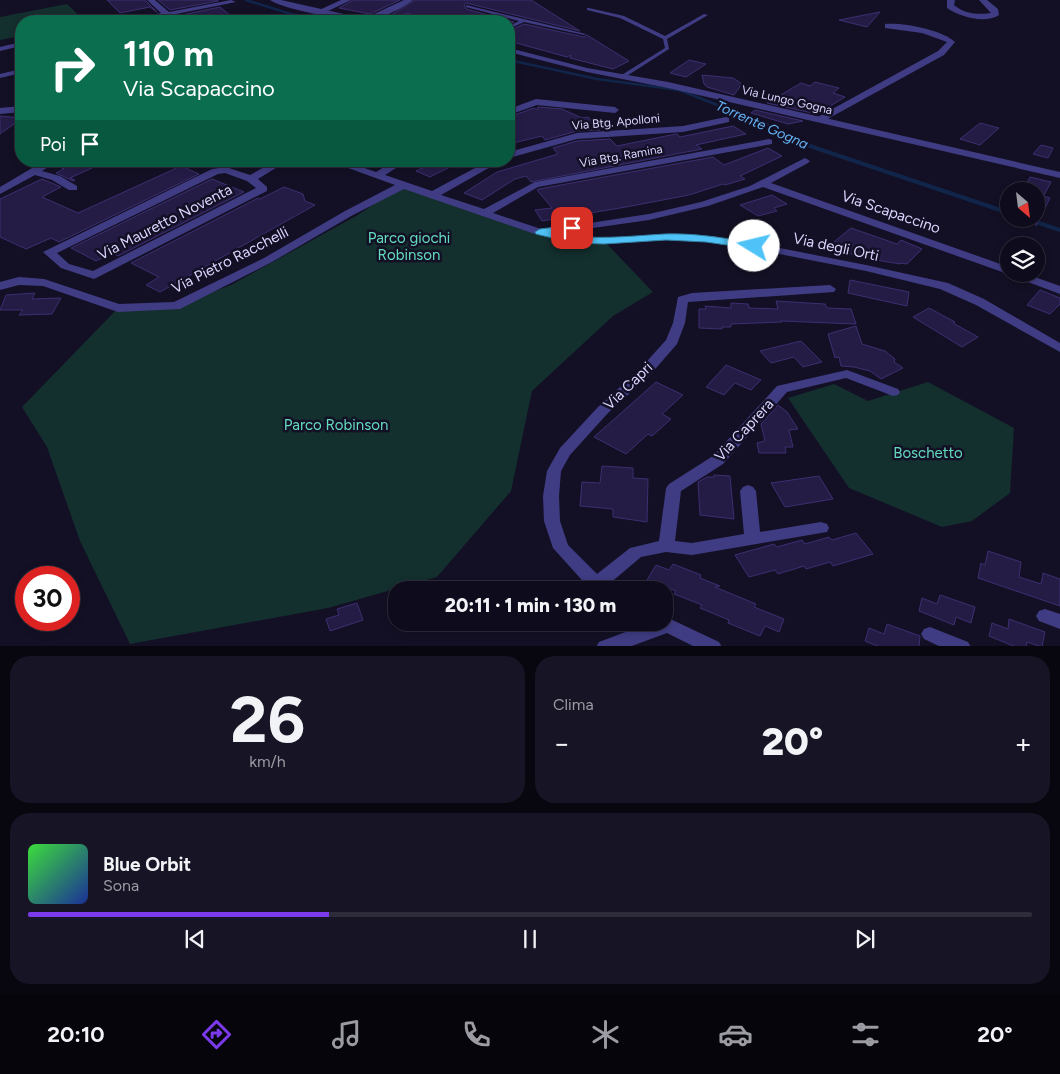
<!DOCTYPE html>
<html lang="it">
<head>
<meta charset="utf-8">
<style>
	:root { --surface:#0e0c1c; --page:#171525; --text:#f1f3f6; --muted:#9b9ba3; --line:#2e2c3b; --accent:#7c3aed }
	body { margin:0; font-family:Figtree,sans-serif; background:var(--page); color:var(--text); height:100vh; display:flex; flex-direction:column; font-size:19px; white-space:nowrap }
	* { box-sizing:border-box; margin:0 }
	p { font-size:16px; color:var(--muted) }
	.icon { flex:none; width:28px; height:28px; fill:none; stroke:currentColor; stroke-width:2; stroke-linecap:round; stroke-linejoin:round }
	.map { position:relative; height:646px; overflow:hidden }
	.panel { display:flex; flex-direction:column; gap:10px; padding:10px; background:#08070f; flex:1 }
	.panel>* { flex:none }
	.top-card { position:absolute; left:15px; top:15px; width:500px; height:152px; border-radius:20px; box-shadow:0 2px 8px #0003,0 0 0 1px var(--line); background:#0b6e4f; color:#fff; overflow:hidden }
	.needle { width:32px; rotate:152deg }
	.tools { position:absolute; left:1000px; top:182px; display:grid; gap:10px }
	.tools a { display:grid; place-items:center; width:45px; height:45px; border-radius:50%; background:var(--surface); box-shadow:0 2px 8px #0003,0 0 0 1px var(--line); font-size:25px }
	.speed { position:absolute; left:15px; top:566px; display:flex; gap:10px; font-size:25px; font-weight:700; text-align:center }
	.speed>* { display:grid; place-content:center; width:65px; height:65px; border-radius:50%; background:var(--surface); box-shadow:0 2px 8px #0003,0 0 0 1px var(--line); line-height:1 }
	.speed .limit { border:8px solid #d22; background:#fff; color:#111 }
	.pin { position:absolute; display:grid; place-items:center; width:42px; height:42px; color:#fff; margin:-21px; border-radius:10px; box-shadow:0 2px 8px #0006 }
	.me { position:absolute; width:55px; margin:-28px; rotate:279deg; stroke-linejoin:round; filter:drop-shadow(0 0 4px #0008) }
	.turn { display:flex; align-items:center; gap:18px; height:105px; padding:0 25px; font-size:22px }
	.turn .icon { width:65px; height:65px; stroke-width:2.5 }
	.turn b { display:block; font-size:35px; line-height:42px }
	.then { display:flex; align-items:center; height:48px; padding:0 25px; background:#0003; gap:10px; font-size:19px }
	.big { font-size:38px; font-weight:800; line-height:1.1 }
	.panel .card { flex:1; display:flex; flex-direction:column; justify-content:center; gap:8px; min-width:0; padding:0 18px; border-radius:20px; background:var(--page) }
	.panel .dial { align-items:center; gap:0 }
	.dial b { font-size:65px; line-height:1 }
	.song { display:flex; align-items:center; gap:15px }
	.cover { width:60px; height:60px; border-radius:8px; background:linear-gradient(135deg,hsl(120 70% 55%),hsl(230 70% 35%)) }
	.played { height:5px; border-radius:2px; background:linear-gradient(90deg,var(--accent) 30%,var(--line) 30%) }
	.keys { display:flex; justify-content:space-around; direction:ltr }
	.heat { display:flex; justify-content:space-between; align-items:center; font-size:28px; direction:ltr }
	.panel .tiles { flex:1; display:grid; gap:10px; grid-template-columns:1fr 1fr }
	.card:last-child { grid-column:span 2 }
	.trip { position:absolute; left:388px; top:581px; width:285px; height:50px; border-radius:20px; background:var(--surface); box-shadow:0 2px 8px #0003,0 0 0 1px var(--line); font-weight:800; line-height:50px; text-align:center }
	.dock { display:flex; height:80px; justify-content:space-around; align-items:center; background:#06050b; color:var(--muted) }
	.dock .icon { width:35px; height:35px }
	.dock .current { color:var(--accent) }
	.dock b { font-size:22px; color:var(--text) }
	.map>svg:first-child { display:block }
	.green { fill:#132f2e }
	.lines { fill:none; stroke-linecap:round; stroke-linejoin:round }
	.stream-far1 { stroke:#102549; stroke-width:2.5 }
	.stream { stroke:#102549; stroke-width:4 }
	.building { fill:#251c46; stroke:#3c2f71 }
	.service { fill:#3f3c83; fill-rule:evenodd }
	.minor { fill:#3f3c83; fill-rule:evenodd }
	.tertiary { fill:#3f3c83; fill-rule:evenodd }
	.route { fill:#4fc3f7; stroke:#337fa1 }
	.labels { text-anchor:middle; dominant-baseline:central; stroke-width:5; stroke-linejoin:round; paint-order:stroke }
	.far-street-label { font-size:12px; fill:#dad5fe; stroke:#131025 }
	.far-water-label { font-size:14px; font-style:italic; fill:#66b6fa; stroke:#131025 }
	.street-label { font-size:15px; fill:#dad5fe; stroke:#131025 }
	.park-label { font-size:15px; fill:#63dcbe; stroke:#131025 }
</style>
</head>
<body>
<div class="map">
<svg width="1060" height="647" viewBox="0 0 1060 647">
	<rect width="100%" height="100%" fill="#131025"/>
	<!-- green -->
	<path class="green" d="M67 4 85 21H21V36L0 40V17Z
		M403 185 573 240 604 241 653 292 613 316 532 391 511 491 437 577 328 608 130 644 80 541 47 447 22 407 118 308 176 306 231 285 356 216Z
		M928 382 1014 428 1010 493 972 521 942 527 849 488 788 398 834 384 868 401Z"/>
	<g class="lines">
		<!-- stream-far1 -->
		<path class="stream-far1" d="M246 0 291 14 337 21
			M509 60 597 79 679 90 733 111"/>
		<!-- stream -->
		<path class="stream" d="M730 109 757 120 801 143 1009 213
			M1027 219 1060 230"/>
	</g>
	<!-- building -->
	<path class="building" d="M107 0H145L157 12 150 7 120 13Z
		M158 0H218V1L170 10Z
		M353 0H400L370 14 339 8Z
		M415 0H531L580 31 466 3 464 5 466 9 514 22 509 24V21H435L407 13 399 17 391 15Z
		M220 7 230 15 215 18 210 14 174 21H166L163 19Z
		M880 12 867 27 839 20Z
		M524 24 584 37 587 35 629 61 613 69 570 58 571 55 567 57 509 41V31Z
		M689 60 706 64 686 77 670 73Z
		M702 75 733 78 742 84 734 95 707 87 704 84Z
		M815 82 839 88 833 93 845 97 817 114 767 103 801 83 810 86Z
		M538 107 562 109 582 118 588 117 600 130 577 131 545 140 542 136 509 144V117L534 108 537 110Z
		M755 110 803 121 788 124 751 113Z
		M0 116 21 118V119L0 134Z
		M980 123 999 128 980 145 960 139Z
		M733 126 746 134 696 145 702 149 531 182 526 176 515 179 482 200 464 193 497 172 558 154 553 148 577 141 610 139 617 146 671 135 677 134 680 137Z
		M1041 145 1053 148 1048 158 1033 154Z
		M768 148 782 156 740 176 745 179 725 185 723 184 689 195 626 207 542 221 535 210 552 208 537 190 539 189 713 157 724 165Z
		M59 161H77L92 168 70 178 75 180 73 181 56 173 64 169 55 165Z
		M435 162 448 168 430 177 416 171Z
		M181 166 199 174 59 242 51 238 26 249 0 237V199L42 179 61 187 42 197 78 213Z
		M1030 177 1051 182 1044 195 1036 193V191L1024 190Z
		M212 179 244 192 118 256 112 253 96 261 71 248Z
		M284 187 303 194 305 201 315 205 160 292 146 285 159 277 131 263 258 198 260 199Z
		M1036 194 1050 198 1036 226Z
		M772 195 787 204 774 208 777 211 758 216 740 205Z
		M851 228 897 244 901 240 922 249 907 264 900 263V264L859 257 829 246Z
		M850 280 909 292 907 306 848 293Z
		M1040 290 1060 298V304L1050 314 1027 305Z
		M35 293 32 299 61 298 52 314 19 315 23 310H0L6 295Z
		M776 301 825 304 827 308 851 309 856 324 781 321 782 322 731 324V327H722V329L699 328V309H706L705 306 731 308V303L748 304 749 308 778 309Z
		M929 308 955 322 953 323 978 337 962 347 913 317Z
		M856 326 862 344 885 351 895 359 894 362 903 368 881 379 870 371 854 367 841 366 839 357 835 358 828 334Z
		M801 341 822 362 803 367 794 357 771 363 760 351Z
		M726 365 761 380 751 390 735 383 724 395 706 387Z
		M656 382 683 395 662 414 671 419 652 436 648 434 626 454 594 437Z
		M778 405 787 412 798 429 789 430 793 447H785L786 453H759L757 443 765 441 761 424Z
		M602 466 633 468V478L648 479 647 522 613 517V509L580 506 582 482 600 483Z
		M714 475 730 476 734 519 700 515 698 482 707 477H714Z
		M819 476 833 499 785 507 771 483Z
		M856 533 873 554 833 566 830 562 806 569 804 566 778 574 775 570 749 577 735 555 774 544 777 547 802 540 805 544 829 537 832 540Z
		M988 551 1021 562 1019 577 1041 584 1043 573 1060 579V606L978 578 981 563 985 565Z
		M673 564 701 575 700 578 720 586 715 587 756 604 754 607 784 619 779 632 765 626 760 636 728 623 729 620 700 608 702 605 674 594 676 591 647 580 656 565 669 570Z
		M940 595 975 607 971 623 956 617 954 625 919 611 922 598 937 604Z
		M357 603 363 620 330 631 326 619 339 615 337 609Z
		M1009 619 1045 632 1042 647 1027 642 1026 647H1016L989 636 992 623 1008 629Z
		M887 624 920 636 919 647H880L865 641 869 628 884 634Z"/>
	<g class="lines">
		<!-- service -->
		<path class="service" d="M466 5 586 34 584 35 524 22 509 29V26L519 21 466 7Z
			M589 8 624 16 665 36 704 14 708 15 667 39 669 49 622 79 620 78V76L665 48 663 39 620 18 587 10V8Z"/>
		<!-- minor -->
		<path class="minor" d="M147 0H155L169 12 231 0 236 2 141 21H126L130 19 161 13Z
			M341 0H351L324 13 317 11Z
			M404 0H413C403 8 373 24 361 20Z
			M947 0H955L954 5C965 14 978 15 991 13L979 0H987L998 9 999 15C985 24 960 17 947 8Z
			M341 14 345 16C339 21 332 22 325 21Z
			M885 24C902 22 943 30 955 42L944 55 822 122H816V118L938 51 947 42 922 33 885 28Z
			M21 42V46L0 51V47Z
			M21 69V73L0 78V74Z
			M536 99 615 107 619 110 615 113 537 105 509 115V109Z
			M21 106V112L0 114V108Z
			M726 117 729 118V122L683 132 577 139 509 158V152L577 133 683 126Z
			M769 139 772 140V144L538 187 493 213 544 230 649 214 701 202 750 186 805 158 810 161 808 163 771 183 1009 267V274H1026L1060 286V294L1012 276 1010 274 1005 273 763 187 708 206 649 220 558 233 573 237 604 238 666 234 706 236 754 243 866 265 948 283 984 299 1060 343V352L976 305 940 289 866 271 754 249 706 242 666 240 604 244 573 243 535 234 404 189 353 215 272 262 180 309 118 312 43 286 19 285 0 290V282L19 277 44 279 119 304 174 302 264 258 345 211 395 185 329 161H344L376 172 394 161H407L385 175 432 191 488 161H501L441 195 484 209 535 182Z
			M44 161H57L42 171 60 176 77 186V190H69L52 180 35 175 0 194V187Z
			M275 161H287L258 179 267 187V191L98 277 94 279 61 268 43 252 212 169 226 167 250 175ZM225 173 247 181 256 188 93 271 69 264 57 253 218 174Z
			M830 285 836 289 834 292 688 302 685 323 677 344 650 375 608 413 570 455 561 471 559 496 560 521 568 545 597 574 630 548 659 541 666 488 669 484 713 456 777 386 847 370 898 389 900 392 898 395 893 396 846 378 787 392 723 464 681 491 675 541 692 543 744 534 740 491 743 487 748 485 753 487 756 491 760 532 821 522 827 524 829 528 827 532 692 555 666 552 641 557 609 584 613 590 590 589 553 548 544 521 543 496 547 471 560 448 598 407 640 369 666 340 673 323 678 297 692 293Z
			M1045 609 1060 614V629L1039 621 1036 616 1039 611Z
			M664 616 719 642 722 647H695L667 633 629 647H596L599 642 652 622H664Z
			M930 627 968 642 971 647H941L924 639 921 634 924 629Z"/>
		<!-- tertiary -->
		<path class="tertiary" d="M270 0H281L375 21C355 22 286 11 270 0Z
			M509 48 587 68 668 82 1060 172V178L668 88 587 72 509 52Z"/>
	</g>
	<!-- route -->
	<path class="route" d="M572 225 576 226V230L557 233C593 241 628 236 665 234 695 233 724 238 754 243L759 246 754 249 706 242 666 240 604 244 573 243 536 234 535 232 540 229Z"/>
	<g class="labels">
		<!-- far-street labels -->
		<g class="far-street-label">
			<text transform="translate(787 100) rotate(13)">Via Lungo Gogna</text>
			<text transform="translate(616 122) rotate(-5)">Via Btg. Apolloni</text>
			<text transform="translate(621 156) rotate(-10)">Via Btg. Ramina</text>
		</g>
		<!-- far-water labels -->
		<g class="far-water-label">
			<text transform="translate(762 125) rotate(24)">Torrente Gogna</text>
		</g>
		<!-- street labels -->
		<g class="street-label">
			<text transform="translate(891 212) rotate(19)">Via Scapaccino</text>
			<text transform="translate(165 222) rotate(-27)">Via Mauretto Noventa</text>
			<text transform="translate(836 247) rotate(12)">Via degli Orti</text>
			<text transform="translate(230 260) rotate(-27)">Via Pietro Racchelli</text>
			<text transform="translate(628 386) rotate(-44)">Via Capri</text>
			<text transform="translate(744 430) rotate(-47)">Via Caprera</text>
		</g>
		<!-- park labels -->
		<g class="park-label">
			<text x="409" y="238">Parco giochi<tspan x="409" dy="17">Robinson</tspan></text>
			<text x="336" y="425">Parco Robinson</text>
			<text x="928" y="453">Boschetto</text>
		</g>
	</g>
</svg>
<div class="tools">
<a><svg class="needle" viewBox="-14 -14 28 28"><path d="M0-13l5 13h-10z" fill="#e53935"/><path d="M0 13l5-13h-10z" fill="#9b9ba3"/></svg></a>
<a><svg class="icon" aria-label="layers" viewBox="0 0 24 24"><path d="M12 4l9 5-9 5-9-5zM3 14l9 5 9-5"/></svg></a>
</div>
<div class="speed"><div class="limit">30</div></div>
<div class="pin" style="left:572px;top:228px;background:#d93025"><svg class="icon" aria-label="arrive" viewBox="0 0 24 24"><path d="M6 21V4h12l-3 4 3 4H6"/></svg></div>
<svg class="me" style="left:754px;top:246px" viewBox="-20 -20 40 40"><circle r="19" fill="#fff"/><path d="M0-13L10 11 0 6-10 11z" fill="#4fc3f7"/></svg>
<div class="trip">20:11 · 1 min · 130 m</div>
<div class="top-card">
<div class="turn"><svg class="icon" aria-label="right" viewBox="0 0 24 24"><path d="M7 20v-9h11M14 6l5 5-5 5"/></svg><div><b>110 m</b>Via Scapaccino</div></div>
<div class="then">Poi<svg class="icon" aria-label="arrive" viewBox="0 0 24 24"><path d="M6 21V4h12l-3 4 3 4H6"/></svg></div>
</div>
</div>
<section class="panel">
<div class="tiles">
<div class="card dial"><b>26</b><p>km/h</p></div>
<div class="card"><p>Clima</p>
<div class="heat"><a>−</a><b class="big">20°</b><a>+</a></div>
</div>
<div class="card">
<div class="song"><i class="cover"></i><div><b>Blue Orbit</b><p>Sona</p></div></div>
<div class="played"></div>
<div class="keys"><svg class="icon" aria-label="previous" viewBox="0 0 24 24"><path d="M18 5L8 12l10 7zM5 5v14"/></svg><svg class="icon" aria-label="pause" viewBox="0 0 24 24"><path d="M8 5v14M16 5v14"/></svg><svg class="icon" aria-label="next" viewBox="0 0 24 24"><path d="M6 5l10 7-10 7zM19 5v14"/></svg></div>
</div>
</div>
</section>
<nav class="dock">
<b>20:10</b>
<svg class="icon current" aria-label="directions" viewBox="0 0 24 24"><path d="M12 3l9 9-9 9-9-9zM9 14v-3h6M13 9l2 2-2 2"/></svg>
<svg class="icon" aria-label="music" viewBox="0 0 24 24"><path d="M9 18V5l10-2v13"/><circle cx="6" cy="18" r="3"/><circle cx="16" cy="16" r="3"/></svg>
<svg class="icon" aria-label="phone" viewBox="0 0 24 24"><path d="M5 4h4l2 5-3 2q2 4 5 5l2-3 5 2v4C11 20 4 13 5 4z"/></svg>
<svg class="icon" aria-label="climate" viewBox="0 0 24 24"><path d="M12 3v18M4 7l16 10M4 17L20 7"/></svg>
<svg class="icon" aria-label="car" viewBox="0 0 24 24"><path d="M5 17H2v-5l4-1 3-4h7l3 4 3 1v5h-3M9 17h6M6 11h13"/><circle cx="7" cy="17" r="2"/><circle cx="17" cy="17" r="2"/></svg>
<svg class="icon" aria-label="filters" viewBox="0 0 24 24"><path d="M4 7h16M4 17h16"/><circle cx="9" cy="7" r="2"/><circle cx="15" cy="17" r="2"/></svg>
<b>20°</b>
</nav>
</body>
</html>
